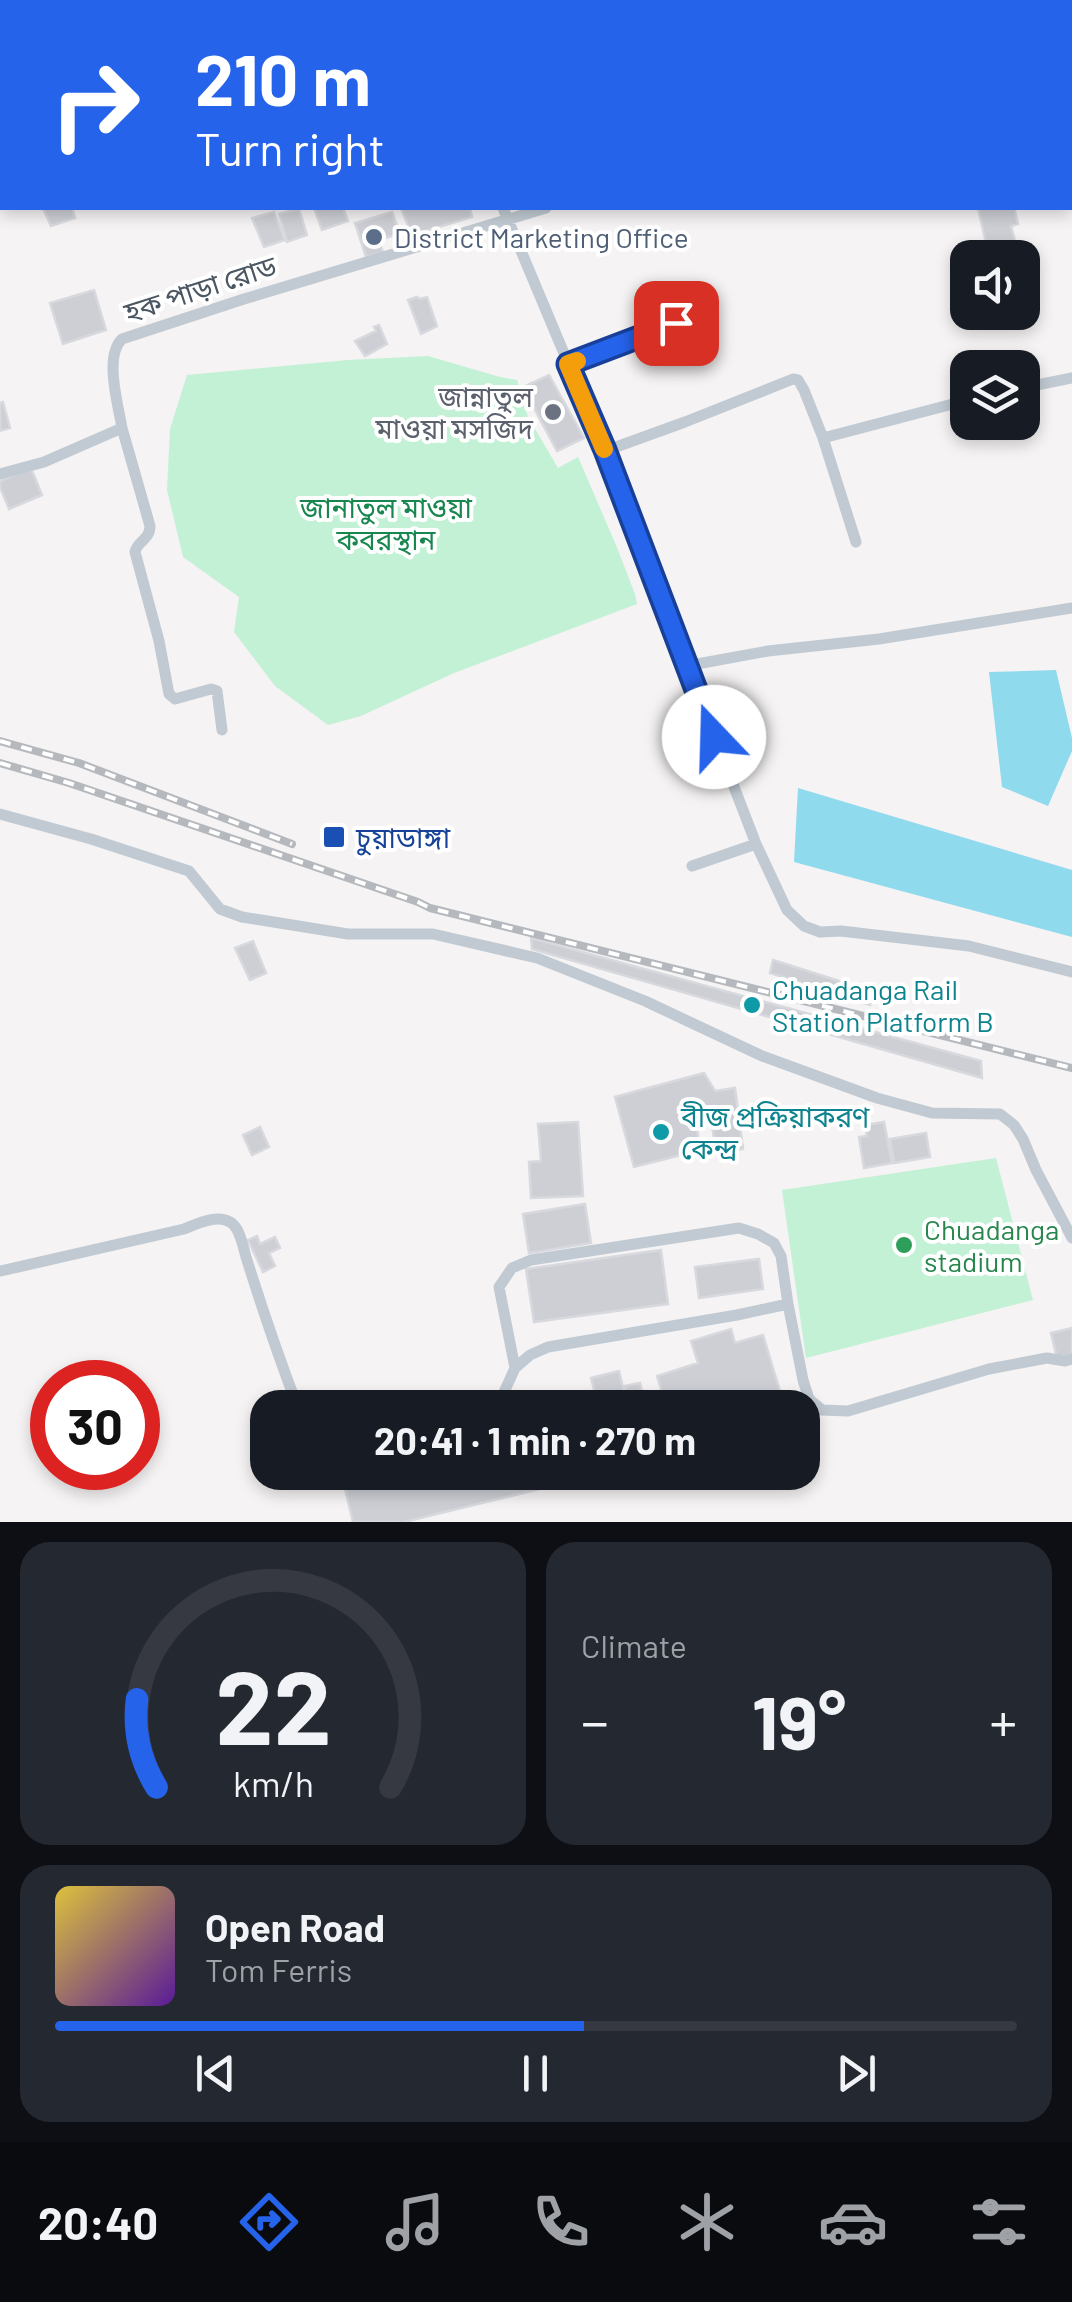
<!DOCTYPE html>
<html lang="en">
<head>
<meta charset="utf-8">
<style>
	:root { --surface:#171b24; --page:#242831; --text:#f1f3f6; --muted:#9ea1a6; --line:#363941; --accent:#2563eb }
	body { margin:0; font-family:Barlow,"Noto Sans Bengali",sans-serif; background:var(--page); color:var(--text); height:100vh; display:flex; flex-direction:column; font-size:38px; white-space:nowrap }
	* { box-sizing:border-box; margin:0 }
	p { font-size:32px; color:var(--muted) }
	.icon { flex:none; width:55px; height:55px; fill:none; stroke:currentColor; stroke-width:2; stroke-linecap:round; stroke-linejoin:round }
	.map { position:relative; height:1522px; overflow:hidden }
	.sheet { display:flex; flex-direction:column; gap:20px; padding:20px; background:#0d0f14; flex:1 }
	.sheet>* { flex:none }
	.hud { position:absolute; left:0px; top:0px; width:1072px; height:210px; box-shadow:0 5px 15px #0003; background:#2563eb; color:#fff; overflow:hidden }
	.fabs { position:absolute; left:950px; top:240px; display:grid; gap:20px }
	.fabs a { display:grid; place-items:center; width:90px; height:90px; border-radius:20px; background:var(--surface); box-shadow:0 5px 15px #0003; font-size:50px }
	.speed { position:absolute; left:30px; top:1360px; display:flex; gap:20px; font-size:50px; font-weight:700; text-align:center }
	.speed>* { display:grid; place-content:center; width:130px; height:130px; border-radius:50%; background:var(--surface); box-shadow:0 5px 15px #0003; line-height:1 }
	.speed .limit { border:15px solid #d22; background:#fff; color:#111 }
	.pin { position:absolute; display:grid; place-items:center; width:85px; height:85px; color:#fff; margin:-42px; border-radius:20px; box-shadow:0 5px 15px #0006 }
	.me { position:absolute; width:110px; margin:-55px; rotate:339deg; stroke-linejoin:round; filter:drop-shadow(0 0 8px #0008) }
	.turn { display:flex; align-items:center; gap:35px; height:210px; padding:0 30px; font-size:45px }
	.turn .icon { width:130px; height:130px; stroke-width:2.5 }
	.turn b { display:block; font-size:70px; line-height:85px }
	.big { font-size:75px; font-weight:700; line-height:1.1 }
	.sheet .card { flex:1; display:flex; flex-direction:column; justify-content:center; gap:15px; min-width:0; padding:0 35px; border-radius:30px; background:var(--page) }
	.sheet .dial { align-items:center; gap:0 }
	.dial svg { height:260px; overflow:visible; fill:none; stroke:var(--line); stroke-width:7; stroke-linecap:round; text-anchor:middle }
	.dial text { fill:var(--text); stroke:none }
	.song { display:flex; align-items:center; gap:30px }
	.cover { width:120px; height:120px; border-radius:15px; background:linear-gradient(135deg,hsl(50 70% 55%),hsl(270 70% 35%)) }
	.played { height:10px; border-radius:5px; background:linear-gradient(90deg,var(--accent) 55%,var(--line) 55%) }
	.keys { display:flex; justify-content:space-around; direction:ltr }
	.heat { display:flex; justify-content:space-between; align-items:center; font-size:55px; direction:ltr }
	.sheet .tiles { flex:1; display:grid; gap:20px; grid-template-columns:1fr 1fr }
	.card:last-child { grid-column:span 2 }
	.trip { position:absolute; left:250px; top:1390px; width:570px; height:100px; border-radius:30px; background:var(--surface); box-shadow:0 5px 15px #0003; font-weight:700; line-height:100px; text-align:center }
	.menu { display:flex; height:160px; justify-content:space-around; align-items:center; background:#090b0e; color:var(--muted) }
	.menu .icon { width:70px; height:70px }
	.menu .current { color:var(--accent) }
	.menu b { font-size:45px; color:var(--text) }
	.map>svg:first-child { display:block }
	.green { fill:#c3f1d5 }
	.water { fill:#90daee }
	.building { fill:#cdcfd5; stroke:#d7d9de; stroke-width:2.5 }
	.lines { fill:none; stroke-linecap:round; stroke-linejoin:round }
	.street { stroke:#c1cad2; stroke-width:11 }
	.rail-casing { stroke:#b5b8bd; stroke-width:8 }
	.rail { stroke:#fff; stroke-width:4; stroke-dasharray:11; stroke-linecap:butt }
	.route-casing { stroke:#184099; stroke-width:25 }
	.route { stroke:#2563eb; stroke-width:18 }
	.slow { stroke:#f59e0b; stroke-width:18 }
	.service-dot { fill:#5c6f8a; stroke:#fff; stroke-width:4 }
	.worship-dot { fill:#6b7280; stroke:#fff; stroke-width:4 }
	.transit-dot { fill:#1a4fb4; stroke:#fff; stroke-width:4 }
	.culture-dot { fill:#0f9aa8; stroke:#fff; stroke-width:4 }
	.leisure-dot { fill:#2e9e5b; stroke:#fff; stroke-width:4 }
	.labels { text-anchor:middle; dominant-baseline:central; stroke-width:8; stroke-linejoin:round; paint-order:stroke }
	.service-label { font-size:28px; fill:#4e5e75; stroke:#fff; text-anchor:start }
	.street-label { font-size:28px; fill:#4a5661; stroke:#fff }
	.worship-label { font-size:28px; fill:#5b616d; stroke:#fff; text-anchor:end }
	.park-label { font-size:28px; fill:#17864f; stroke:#fff }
	.transit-label { font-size:28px; fill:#164399; stroke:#fff; text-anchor:start }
	.culture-label { font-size:28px; fill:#0d838f; stroke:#fff; text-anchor:start }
	.leisure-label { font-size:28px; fill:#27864d; stroke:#fff; text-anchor:start }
</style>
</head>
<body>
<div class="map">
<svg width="1072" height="1522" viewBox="0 0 1072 1522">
	<rect width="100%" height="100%" fill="#f5f3f3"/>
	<!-- green -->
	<path class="green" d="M428 356 500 377 517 380 528 417 558 468 578 457 616 545 635 594 637 604 454 673 361 716 328 725 275 686 234 632 239 597 183 557 167 490 170 429 187 375 348 360Z
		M996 1158 1033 1300 806 1358 782 1190Z"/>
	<!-- water -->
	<path class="water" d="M1056 670 1072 738V751L1048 806 1002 787 989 672Z
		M798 788 1072 870V937L794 862Z"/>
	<!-- building -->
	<path class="building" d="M1072 83V201H1070V84Z
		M43 208H72L75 218 51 226Z
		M314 208H343L348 221 322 230Z
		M401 208H470L472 217 412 235Z
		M978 208H1014L1018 224 1011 226 1015 241 987 247Z
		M299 209 307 235 287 242 279 214Z
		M274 212 285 240 264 247 252 218Z
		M392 212 400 234 378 240 383 252 366 257 355 223Z
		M94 290 106 330 63 344 50 303Z
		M417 297 420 299 427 297 437 326 421 334 408 300Z
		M379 325 387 344 365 356 355 341 376 331 374 327Z
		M549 375 584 438 557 451 523 387Z
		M3 402 10 428 0 431V403Z
		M31 468 42 495 9 509 0 487V481Z
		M531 938 981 1061 982 1078 532 949Z
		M253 941 266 973 250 980 235 948Z
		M773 960 874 992 870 1005 770 973Z
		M704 1073 715 1091 735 1088 743 1149 716 1153 711 1117 696 1120 699 1144 686 1146 685 1154 634 1167 615 1097Z
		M578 1122 583 1196 531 1198 529 1162 541 1161 538 1124Z
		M884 1122 892 1163 864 1168 859 1137 867 1136 865 1125Z
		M260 1127 269 1147 252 1155 243 1135Z
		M926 1133 930 1157 894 1163 890 1139Z
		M585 1204 591 1243 529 1253 523 1214Z
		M257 1236 260 1244 275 1237 280 1248 269 1253 275 1266 263 1272 248 1240Z
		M661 1250 668 1304 534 1322 526 1269Z
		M759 1259 763 1289 699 1298 695 1267Z
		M1072 1328V1355L1057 1358 1051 1333Z
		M731 1329 735 1343 763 1335 783 1401 769 1408H667L657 1376 698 1363 691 1341Z
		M619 1371 625 1396 598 1404 591 1378Z
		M640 1383 646 1408H599L628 1398 625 1386Z
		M593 1393 598 1408H531Z
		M341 1472H609L404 1522H353Z"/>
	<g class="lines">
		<!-- street -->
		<path class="street" d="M420 0 421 2
			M753 0V2
			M0 74 2 73
			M503 208 605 451 756 844 787 910 804 926 820 932 841 931 969 946 1072 972
			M568 364 675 323
			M1022 388 1072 378
			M122 428 150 526C150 540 137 541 135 552L159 641 169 694 175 699 211 689 217 691 222 730
			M823 438 968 400
			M605 451 685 422 793 379 798 380 804 390 823 438 856 542
			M0 474 44 462 122 428C118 404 104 356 122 339L244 299 546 208
			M686 666 768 651 879 639 1072 608
			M0 814 91 839 189 871 220 909 242 917 348 934H433L537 958 645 1001 762 1056 877 1098 932 1113 1000 1114 1014 1125 1023 1139 1036 1170 1072 1238
			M692 866 756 844
			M1 1271 184 1229C197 1224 217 1214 230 1222 240 1227 243 1247 246 1257 262 1308 279 1358 298 1408
			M788 1304 737 1315 548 1347 530 1355 515 1368 499 1287 512 1268 531 1260 739 1228 758 1234 774 1243 781 1256 788 1304 803 1380 809 1399 822 1410 848 1411 989 1369 1047 1358 1065 1361 1072 1359
			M484 1408 500 1401 515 1368"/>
		<defs>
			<path id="rail" d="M0 741 79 763 292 844
				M0 763 69 783 418 902 430 908 1072 1068"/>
		</defs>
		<!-- rail casing -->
		<use href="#rail" class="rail-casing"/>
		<!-- rail -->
		<use href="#rail" class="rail"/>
	</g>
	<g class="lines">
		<defs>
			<path id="route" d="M676 323 568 364 605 450 714 737"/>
		</defs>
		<!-- route casing -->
		<use href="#route" class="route-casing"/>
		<!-- route -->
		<use href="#route" class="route"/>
		<!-- slow -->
		<path class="slow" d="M577 361 568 364 604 449"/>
	</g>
	<!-- markers -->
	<circle class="service-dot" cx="374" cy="237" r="10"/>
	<circle class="worship-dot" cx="553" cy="412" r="10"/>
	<rect class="transit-dot" x="322" y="825" width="24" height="24" rx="5"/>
	<g class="culture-dot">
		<circle cx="752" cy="1005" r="10"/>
		<circle cx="661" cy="1132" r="10"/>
	</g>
	<circle class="leisure-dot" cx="904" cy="1245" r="10"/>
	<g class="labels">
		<!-- service labels -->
		<g class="service-label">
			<text x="394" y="237">District Marketing Office</text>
		</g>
		<!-- street labels -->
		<g class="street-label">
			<text transform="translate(200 288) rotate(-18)">হক পাড়া রোড</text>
		</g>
		<!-- worship labels -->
		<g class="worship-label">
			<text x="533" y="396">জান্নাতুল<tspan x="533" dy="32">মাওয়া মসজিদ</tspan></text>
		</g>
		<!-- park labels -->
		<g class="park-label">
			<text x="386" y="507">জানাতুল মাওয়া<tspan x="386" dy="32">কবরস্থান</tspan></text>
		</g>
		<!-- transit labels -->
		<g class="transit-label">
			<text x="356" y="837">চুয়াডাঙ্গা</text>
		</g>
		<!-- culture labels -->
		<g class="culture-label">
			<text x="772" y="989">Chuadanga Rail<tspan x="772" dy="32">Station Platform B</tspan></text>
			<text x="681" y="1116">বীজ প্রক্রিয়াকরণ<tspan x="681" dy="32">কেন্দ্র</tspan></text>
		</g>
		<!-- leisure labels -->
		<g class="leisure-label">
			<text x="924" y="1229">Chuadanga<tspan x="924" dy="32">stadium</tspan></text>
		</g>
	</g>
</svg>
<div class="fabs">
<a><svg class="icon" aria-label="sound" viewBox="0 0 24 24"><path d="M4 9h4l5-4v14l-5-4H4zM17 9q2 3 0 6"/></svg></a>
<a><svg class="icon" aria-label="layers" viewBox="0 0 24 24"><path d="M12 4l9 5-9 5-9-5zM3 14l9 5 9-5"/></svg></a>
</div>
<div class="speed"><div class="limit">30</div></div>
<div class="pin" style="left:676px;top:323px;background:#d93025"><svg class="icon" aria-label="arrive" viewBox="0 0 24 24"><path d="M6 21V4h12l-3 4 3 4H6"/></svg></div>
<svg class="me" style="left:714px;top:737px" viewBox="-20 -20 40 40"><circle r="19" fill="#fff"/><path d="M0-13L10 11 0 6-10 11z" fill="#2563eb"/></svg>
<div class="trip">20:41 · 1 min · 270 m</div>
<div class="hud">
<div class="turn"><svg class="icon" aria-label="right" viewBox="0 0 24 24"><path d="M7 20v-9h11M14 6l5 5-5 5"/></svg><div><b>210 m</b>Turn right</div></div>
</div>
</div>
<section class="sheet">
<div class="tiles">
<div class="card dial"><svg viewBox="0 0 100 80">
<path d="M14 69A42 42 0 1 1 86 69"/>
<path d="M14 69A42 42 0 0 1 8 42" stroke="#2563eb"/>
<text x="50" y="56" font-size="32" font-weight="700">22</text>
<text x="50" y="72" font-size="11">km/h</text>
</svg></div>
<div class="card"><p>Climate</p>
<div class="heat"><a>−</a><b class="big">19°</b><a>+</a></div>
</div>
<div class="card">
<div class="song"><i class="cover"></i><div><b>Open Road</b><p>Tom Ferris</p></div></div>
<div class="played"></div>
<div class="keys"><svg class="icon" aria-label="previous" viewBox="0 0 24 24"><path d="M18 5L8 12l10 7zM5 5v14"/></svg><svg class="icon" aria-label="pause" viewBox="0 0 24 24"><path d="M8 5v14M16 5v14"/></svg><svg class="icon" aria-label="next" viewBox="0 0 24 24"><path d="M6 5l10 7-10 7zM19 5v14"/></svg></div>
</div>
</div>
</section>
<nav class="menu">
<b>20:40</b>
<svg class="icon current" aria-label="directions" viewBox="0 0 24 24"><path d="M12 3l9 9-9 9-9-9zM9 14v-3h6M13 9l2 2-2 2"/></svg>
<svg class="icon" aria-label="music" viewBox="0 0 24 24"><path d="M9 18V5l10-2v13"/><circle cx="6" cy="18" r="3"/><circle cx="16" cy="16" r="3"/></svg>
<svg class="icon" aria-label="phone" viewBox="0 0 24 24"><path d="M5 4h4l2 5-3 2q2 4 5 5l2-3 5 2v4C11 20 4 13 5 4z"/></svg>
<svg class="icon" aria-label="climate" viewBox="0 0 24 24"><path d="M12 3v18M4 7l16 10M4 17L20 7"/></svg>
<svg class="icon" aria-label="car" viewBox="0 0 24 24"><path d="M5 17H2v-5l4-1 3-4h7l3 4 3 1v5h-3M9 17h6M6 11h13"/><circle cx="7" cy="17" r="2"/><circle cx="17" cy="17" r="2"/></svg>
<svg class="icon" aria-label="filters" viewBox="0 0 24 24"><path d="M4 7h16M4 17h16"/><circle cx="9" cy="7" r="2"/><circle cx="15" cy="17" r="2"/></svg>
</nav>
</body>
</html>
